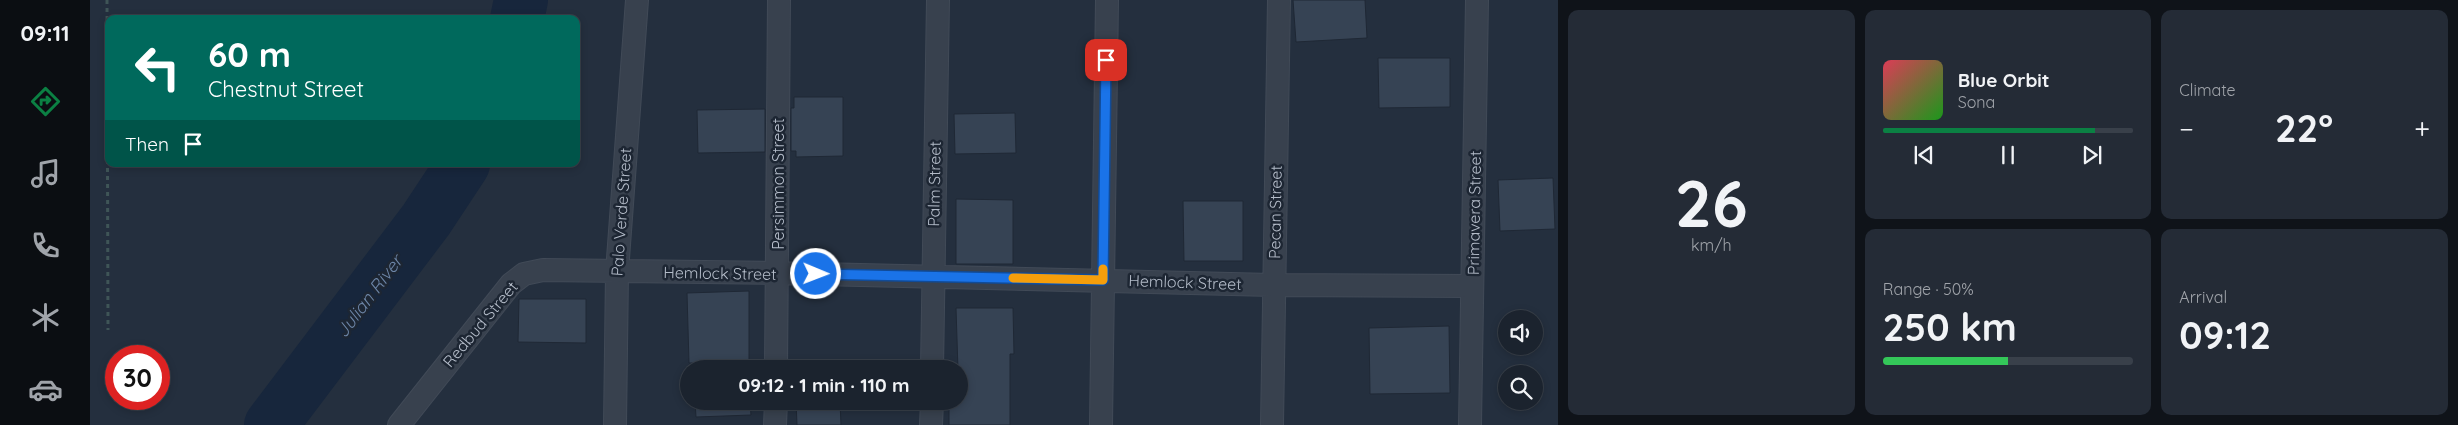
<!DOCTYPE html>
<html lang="en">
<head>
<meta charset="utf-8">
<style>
	:root { --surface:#1b232e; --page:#242b36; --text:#f1f3f6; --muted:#a0a4aa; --line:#39404a; --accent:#0b8043 }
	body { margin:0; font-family:Quicksand,sans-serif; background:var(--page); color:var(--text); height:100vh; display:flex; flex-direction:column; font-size:19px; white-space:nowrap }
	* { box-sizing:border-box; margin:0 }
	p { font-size:16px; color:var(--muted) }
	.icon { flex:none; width:28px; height:28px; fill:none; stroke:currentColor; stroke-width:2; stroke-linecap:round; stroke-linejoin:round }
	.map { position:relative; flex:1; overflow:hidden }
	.panel { display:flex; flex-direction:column; gap:10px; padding:10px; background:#0f1319; width:900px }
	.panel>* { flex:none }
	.banner { position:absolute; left:15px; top:15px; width:475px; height:152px; border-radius:10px; box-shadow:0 2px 8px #0003,0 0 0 1px var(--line); background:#00695c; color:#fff; overflow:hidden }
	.tools { position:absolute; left:1408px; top:310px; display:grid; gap:10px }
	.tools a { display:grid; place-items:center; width:45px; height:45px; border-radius:50%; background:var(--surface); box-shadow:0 2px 8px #0003,0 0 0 1px var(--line); font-size:25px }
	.speed { position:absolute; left:15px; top:345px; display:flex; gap:10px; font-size:25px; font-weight:700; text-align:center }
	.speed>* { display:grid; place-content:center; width:65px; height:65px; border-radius:50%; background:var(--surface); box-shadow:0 2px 8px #0003,0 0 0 1px var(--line); line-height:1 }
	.speed .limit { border:8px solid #d22; background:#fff; color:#111 }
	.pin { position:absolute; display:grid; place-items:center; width:42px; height:42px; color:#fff; margin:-21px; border-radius:10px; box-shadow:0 2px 8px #0006 }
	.me { position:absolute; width:55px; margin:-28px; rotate:91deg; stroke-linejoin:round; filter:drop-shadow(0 0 4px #0008) }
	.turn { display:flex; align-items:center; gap:18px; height:105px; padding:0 20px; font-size:22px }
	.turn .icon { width:65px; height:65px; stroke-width:2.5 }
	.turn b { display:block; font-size:35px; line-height:42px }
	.then { display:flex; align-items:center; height:48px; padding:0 20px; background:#0003; gap:10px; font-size:19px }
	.big { font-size:38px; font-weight:800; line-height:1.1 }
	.panel .tile { flex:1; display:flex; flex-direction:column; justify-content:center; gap:8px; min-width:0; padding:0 18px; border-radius:10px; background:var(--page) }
	.panel .dial { align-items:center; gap:0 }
	.dial b { font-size:65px; line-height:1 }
	.song { display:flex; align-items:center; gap:15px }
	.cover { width:60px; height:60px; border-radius:8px; background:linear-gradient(135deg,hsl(350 70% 55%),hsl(120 70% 35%)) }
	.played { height:5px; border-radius:2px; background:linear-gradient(90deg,var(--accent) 85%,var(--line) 85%) }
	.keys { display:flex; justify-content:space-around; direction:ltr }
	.heat { display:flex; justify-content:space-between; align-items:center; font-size:28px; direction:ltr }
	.charge { height:8px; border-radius:4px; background:linear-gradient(90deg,#34c759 50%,var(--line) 0) }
	.panel .tiles { flex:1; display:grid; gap:10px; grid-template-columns:repeat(3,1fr) }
	.tile:first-child { grid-row:span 2 }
	.trip { position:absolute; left:590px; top:360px; width:288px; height:50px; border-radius:25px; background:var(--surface); box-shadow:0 2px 8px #0003,0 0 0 1px var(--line); font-weight:800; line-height:50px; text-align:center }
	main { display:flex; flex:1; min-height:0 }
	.dock { display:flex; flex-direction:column; width:90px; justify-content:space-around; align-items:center; background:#0b0e12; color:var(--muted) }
	.dock .icon { width:35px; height:35px }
	.dock .active { color:var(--accent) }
	.dock b { font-size:22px; color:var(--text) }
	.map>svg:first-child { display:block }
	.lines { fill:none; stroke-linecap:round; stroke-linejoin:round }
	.river { stroke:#17263c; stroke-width:54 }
	.building { fill:#364354; stroke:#1f2835 }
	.minor-casing { stroke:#414a57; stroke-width:24 }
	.path { stroke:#3f5557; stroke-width:3; stroke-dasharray:4 4; stroke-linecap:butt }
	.minor { stroke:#38414e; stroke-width:22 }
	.route-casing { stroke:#114b97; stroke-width:12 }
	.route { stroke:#1a73e8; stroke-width:9 }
	.slow { stroke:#f59e0b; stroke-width:9 }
	.labels { text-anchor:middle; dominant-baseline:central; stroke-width:5; stroke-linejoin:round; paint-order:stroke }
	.street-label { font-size:16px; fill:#b4bcc9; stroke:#1d2633 }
	.water-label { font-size:18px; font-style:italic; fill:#6d86a8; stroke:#1d2633 }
</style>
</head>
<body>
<main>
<nav class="dock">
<b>09:11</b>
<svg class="icon active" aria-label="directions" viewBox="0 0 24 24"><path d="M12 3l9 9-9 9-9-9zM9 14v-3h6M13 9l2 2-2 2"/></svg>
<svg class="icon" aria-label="music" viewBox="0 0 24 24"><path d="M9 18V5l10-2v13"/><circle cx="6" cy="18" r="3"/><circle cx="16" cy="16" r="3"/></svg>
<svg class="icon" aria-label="phone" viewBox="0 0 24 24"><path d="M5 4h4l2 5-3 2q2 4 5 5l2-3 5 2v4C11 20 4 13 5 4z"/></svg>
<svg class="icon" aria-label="climate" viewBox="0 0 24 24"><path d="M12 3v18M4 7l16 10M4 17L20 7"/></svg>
<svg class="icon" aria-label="car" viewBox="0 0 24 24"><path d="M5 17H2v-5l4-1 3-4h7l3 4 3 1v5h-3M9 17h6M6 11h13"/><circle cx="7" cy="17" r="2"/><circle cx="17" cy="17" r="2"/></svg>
</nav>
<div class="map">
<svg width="1468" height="425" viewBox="0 0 1468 425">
	<rect width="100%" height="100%" fill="#242f3e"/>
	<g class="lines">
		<!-- river -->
		<path class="river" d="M427 19 431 0
			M181 425 336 220 373 164"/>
	</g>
	<!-- building -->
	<path class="building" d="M1203 0H1275L1277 38 1206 42Z
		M1288 58H1360V107L1289 108Z
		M704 97H753V156L706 157V151H701V108H704Z
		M675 109V152L608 153 607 110Z
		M925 113 926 153 865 154 864 114Z
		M1463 178 1465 229 1410 231 1408 180Z
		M866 199 923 200V264H866Z
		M1093 201H1153V261H1094Z
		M659 291V369H604V363H599L597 293Z
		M429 299H496V343L428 342Z
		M866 308H923L924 354H920V425H859V401H869Z
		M1359 326 1360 393 1280 394 1279 328Z
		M605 401H660L661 415 606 417Z
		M706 401H750L751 425H707Z"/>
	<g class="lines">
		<defs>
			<path id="minor" d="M686 369 689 0
				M842 369 848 0
				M309 425 421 284 434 274 453 270 687 273 1184 285 1382 286
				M525 425 527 272 547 0
				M685 425 686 401
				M841 425 842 401
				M1011 425 1017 0
				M1182 425 1189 0
				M1380 425 1387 0"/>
		</defs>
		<!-- minor casing -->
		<use href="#minor" class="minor-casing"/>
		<!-- path -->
		<path class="path" d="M17 0 18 330"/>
		<!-- minor -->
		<use href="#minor" class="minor"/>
	</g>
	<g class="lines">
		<defs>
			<path id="route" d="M726 274 1013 280 1016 60"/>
		</defs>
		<!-- route casing -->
		<use href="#route" class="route-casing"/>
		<!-- route -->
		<use href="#route" class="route"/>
		<!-- slow -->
		<path class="slow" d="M923 278 1013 280V269"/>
	</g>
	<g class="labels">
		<!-- street labels -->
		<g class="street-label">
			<text transform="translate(688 184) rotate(-90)">Persimmon Street</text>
			<text transform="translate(844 184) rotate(-89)">Palm Street</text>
			<text transform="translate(531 212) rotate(-86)">Palo Verde Street</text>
			<text transform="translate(1185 212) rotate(-89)">Pecan Street</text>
			<text transform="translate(1384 213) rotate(-89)">Primavera Street</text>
			<text transform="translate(630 273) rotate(1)">Hemlock Street</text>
			<text transform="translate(1095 282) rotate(2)">Hemlock Street</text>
			<text transform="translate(390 324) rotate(-50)">Redbud Street</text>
		</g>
		<!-- water labels -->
		<g class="water-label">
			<text transform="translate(279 296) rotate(-53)">Julian River</text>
		</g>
	</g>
</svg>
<div class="tools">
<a><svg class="icon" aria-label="sound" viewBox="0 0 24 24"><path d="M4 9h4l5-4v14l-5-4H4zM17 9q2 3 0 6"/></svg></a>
<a><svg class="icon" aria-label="search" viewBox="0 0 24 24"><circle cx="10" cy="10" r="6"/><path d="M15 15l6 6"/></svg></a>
</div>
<div class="speed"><div class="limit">30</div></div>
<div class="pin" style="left:1016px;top:60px;background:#d93025"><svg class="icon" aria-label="arrive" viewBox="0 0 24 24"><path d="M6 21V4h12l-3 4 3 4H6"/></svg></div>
<svg class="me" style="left:726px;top:274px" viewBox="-20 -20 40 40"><circle r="17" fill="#1a73e8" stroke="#fff" stroke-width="3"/><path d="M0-11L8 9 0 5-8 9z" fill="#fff"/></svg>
<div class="trip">09:12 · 1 min · 110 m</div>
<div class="banner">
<div class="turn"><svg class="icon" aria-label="left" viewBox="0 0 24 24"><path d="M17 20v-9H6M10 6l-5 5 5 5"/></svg><div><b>60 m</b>Chestnut Street</div></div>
<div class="then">Then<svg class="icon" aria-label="arrive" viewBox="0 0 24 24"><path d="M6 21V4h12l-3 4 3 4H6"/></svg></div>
</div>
</div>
<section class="panel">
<div class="tiles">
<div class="tile dial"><b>26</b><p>km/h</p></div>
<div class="tile">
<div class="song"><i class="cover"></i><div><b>Blue Orbit</b><p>Sona</p></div></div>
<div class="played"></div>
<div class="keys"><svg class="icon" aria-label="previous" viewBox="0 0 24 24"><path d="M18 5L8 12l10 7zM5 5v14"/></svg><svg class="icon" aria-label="pause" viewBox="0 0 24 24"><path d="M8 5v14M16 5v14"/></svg><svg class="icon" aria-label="next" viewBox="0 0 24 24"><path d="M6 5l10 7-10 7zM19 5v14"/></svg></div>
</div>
<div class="tile"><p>Climate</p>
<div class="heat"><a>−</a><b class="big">22°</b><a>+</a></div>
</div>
<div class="tile"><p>Range · 50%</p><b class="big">250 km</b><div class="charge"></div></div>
<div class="tile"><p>Arrival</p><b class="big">09:12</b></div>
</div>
</section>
</main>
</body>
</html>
